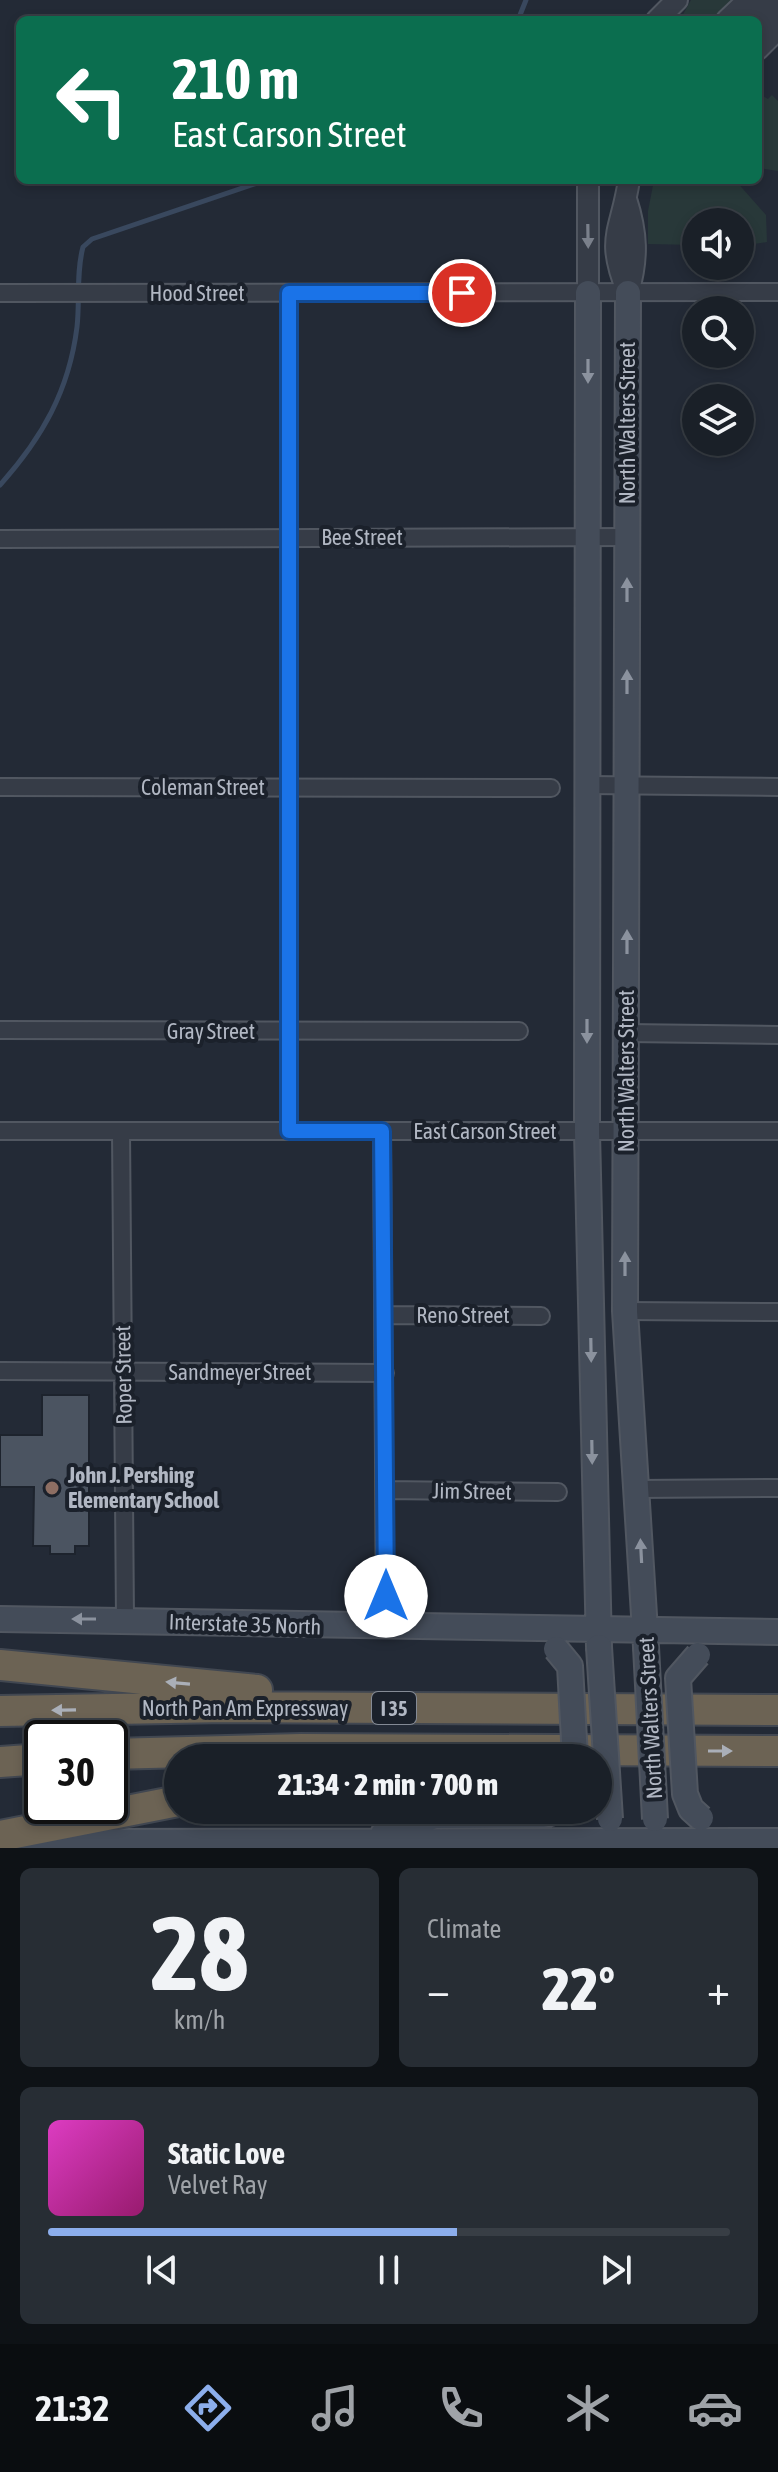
<!DOCTYPE html>
<html lang="en">
<head>
<meta charset="utf-8">
<style>
	:root { --surface:#1a2028; --page:#272d34; --text:#f1f3f6; --muted:#9fa3a8; --line:#383e45; --accent:#8caeec }
	body { margin:0; font-family:"Asap Condensed",sans-serif; background:var(--page); color:var(--text); height:100vh; display:flex; flex-direction:column; font-size:30px; white-space:nowrap }
	* { box-sizing:border-box; margin:0 }
	p { font-size:26px; color:var(--muted) }
	.icon { flex:none; width:44px; height:44px; fill:none; stroke:currentColor; stroke-width:2; stroke-linecap:round; stroke-linejoin:round }
	.map { position:relative; height:1848px; overflow:hidden }
	.sheet { display:flex; flex-direction:column; gap:20px; padding:20px; background:#0e1216; flex:1 }
	.sheet>* { flex:none }
	.hud { position:absolute; left:16px; top:16px; width:746px; height:168px; border-radius:12px; box-shadow:0 4px 12px #0003,0 0 0 2px var(--line); background:#0b6e4f; color:#fff; overflow:hidden }
	.tools { position:absolute; left:682px; top:208px; display:grid; gap:16px }
	.tools a { display:grid; place-items:center; width:72px; height:72px; border-radius:50%; background:var(--surface); box-shadow:0 4px 12px #0003,0 0 0 2px var(--line); font-size:40px }
	.speed { position:absolute; left:24px; top:1720px; display:flex; gap:16px; font-size:40px; font-weight:700; text-align:center }
	.speed>* { display:grid; place-content:center; width:104px; height:104px; border-radius:50%; background:var(--surface); box-shadow:0 4px 12px #0003,0 0 0 2px var(--line); line-height:1 }
	.speed .limit { border:4px solid #111; border-radius:12px; background:#fff; color:#111 }
	.pin { position:absolute; display:grid; place-items:center; width:68px; height:68px; color:#fff; margin:-34px; border:4px solid #fff; border-radius:50%; box-shadow:0 2px 8px #0007 }
	.me { position:absolute; width:88px; margin:-44px; rotate:0deg; stroke-linejoin:round; filter:drop-shadow(0 0 6px #0008) }
	.turn { display:flex; align-items:center; gap:28px; height:168px; padding:0 24px; font-size:36px }
	.turn .icon { width:104px; height:104px; stroke-width:2.5 }
	.turn b { display:block; font-size:56px; line-height:68px }
	.big { font-size:60px; font-weight:800; line-height:1.1 }
	.sheet .card { flex:1; display:flex; flex-direction:column; justify-content:center; gap:12px; min-width:0; padding:0 28px; border-radius:12px; background:var(--page) }
	.sheet .dial { align-items:center; gap:0 }
	.dial b { font-size:104px; line-height:1 }
	.song { display:flex; align-items:center; gap:24px }
	.cover { width:96px; height:96px; border-radius:12px; background:linear-gradient(135deg,hsl(310 70% 55%),hsl(320 70% 35%)) }
	.played { height:8px; border-radius:4px; background:linear-gradient(90deg,var(--accent) 60%,var(--line) 60%) }
	.keys { display:flex; justify-content:space-around; direction:ltr }
	.heat { display:flex; justify-content:space-between; align-items:center; font-size:44px; direction:ltr }
	.sheet .tiles { flex:1; display:grid; gap:20px; grid-template-columns:1fr 1fr }
	.card:last-child { grid-column:span 2 }
	.trip { position:absolute; left:164px; top:1744px; width:448px; height:80px; border-radius:40px; background:var(--surface); box-shadow:0 4px 12px #0003,0 0 0 2px var(--line); font-weight:800; line-height:80px; text-align:center }
	.menu { display:flex; height:128px; justify-content:space-around; align-items:center; background:#0a0d10; color:var(--muted) }
	.menu .icon { width:56px; height:56px }
	.menu .selected { color:var(--accent) }
	.menu b { font-size:36px; color:var(--text) }
	.map>svg:first-child { display:block }
	.green { fill:#283839 }
	.lines { fill:none; stroke-linecap:round; stroke-linejoin:round }
	.stream { stroke:#39485e; stroke-width:5 }
	.building { fill:#4b5461; stroke:#1d232d; stroke-width:2 }
	.minor-casing { stroke:#515761; stroke-width:20 }
	.tertiary-casing { stroke:#515761; stroke-width:24 }
	.secondary-casing { stroke:#515761; stroke-width:28 }
	.motorway-casing { stroke:#414751; stroke-width:34 }
	.minor { stroke:#363c47; stroke-width:16 }
	.tertiary { stroke:#363c47; stroke-width:20 }
	.secondary { stroke:#444c59; stroke-width:24 }
	.motorway { stroke:#6c6354; stroke-width:30 }
	.secondary-bridge-casing { stroke:#515761; stroke-width:28; stroke-linecap:butt }
	.secondary-bridge { stroke:#444c59; stroke-width:24 }
	.oneway { fill:#7a808b }
	.oneway2 { fill:#8b929e }
	.oneway3 { fill:#aaafb8 }
	.route-casing { stroke:#114b97; stroke-width:20 }
	.route { stroke:#1a73e8; stroke-width:14 }
	.education-dot { fill:#8d6e63; stroke:#1b212b; stroke-width:3 }
	.labels { text-anchor:middle; dominant-baseline:central; stroke-width:8; stroke-linejoin:round; paint-order:stroke }
	.shield { fill:#1b212b; stroke:#848a95; stroke-width:2 }
	.shield-label { font-size:20px; font-weight:bold; fill:#b1b7c3 }
	.street-label { font-size:22px; fill:#b1b7c3; stroke:#1b212b }
	.poi-label { font-size:22px; font-weight:bold; fill:#b1b7c3; stroke:#1b212b; text-anchor:start }
</style>
</head>
<body>
<div class="map">
<svg width="778" height="1848" viewBox="0 0 778 1848">
	<rect width="100%" height="100%" fill="#232a36"/>
	<!-- green -->
	<path class="green" d="M691 0H741L720 20H680Z
		M758 93 768 99 772 95 778 101V171L758 168Z
		M654 180H735L766 215 767 242 740 246V222H696V245L648 244V211Z"/>
	<g class="lines">
		<!-- stream -->
		<path class="stream" d="M518 20 526 0
			M0 485C42 438 69 391 77 327 80 301 76 273 83 247L92 239 266 180"/>
	</g>
	<!-- building -->
	<path class="building" d="M42 1395H89V1546H75V1554H50V1546H33L34 1487H0V1435H42Z"/>
	<g class="lines">
		<defs>
			<path id="minor" d="M0 293 778 292
				M289 293V1131
				M0 539 627 537
				M587 785 778 787
				M0 787 551 788
				M0 1030 519 1031
				M627 1033 778 1035
				M0 1131H778
				M121 1131 125 1619
				M382 1131 385 1627
				M625 1311 778 1312
				M385 1315 541 1316
				M0 1371 385 1373
				M638 1489 778 1488
				M385 1490 558 1492"/>
			<path id="tertiary" d="M657 20 677 0
				M727 20 748 0
				M746 20 767 0
				M758 29 778 10
				M758 49 778 29
				M588 180V293
				M626 199C637 233 638 258 628 293
				M628 293C605 237 621 233 629 180"/>
			<path id="secondary" d="M588 293 587 1132 599 1647
				M628 293 625 1311 646 1647
				M0 1619 778 1632
				M383 1834 435 1816 543 1815 561 1810
				M22 1842 778 1841"/>
			<path id="motorway" d="M0 1665 257 1690
				M0 1711 226 1707 778 1710
				M110 1754 301 1749 778 1751
				M0 1762 42 1759
				M0 1836 178 1801"/>
		</defs>
		<!-- minor casing -->
		<use href="#minor" class="minor-casing"/>
		<!-- tertiary casing -->
		<use href="#tertiary" class="tertiary-casing"/>
		<!-- secondary casing -->
		<use href="#secondary" class="secondary-casing"/>
		<!-- motorway casing -->
		<use href="#motorway" class="motorway-casing"/>
		<!-- minor -->
		<use href="#minor" class="minor"/>
		<!-- tertiary -->
		<use href="#tertiary" class="tertiary"/>
		<!-- secondary -->
		<use href="#secondary" class="secondary"/>
		<!-- motorway -->
		<use href="#motorway" class="motorway"/>
		<defs>
			<path id="secondary-bridge" d="M599 1647 610 1819
				M646 1647 655 1819
				M556 1649 570 1666 575 1758
				M698 1655 678 1678 685 1794 691 1809 701 1818"/>
		</defs>
		<!-- secondary-bridge casing -->
		<use href="#secondary-bridge" class="secondary-bridge-casing"/>
		<!-- secondary-bridge -->
		<use href="#secondary-bridge" class="secondary-bridge"/>
	</g>
	<!-- one-way arrows -->
	<defs><path id="oneway-solid" d="M-6-.8H1V-3.2L6.5 0L1 3.2V.8H-6Z" transform="scale(2)"/></defs>
	<use class="oneway" href="#oneway-solid" transform="translate(588 236) rotate(89)"/>
	<g class="oneway2">
		<use href="#oneway-solid" transform="translate(588 371) rotate(90)"/>
		<use href="#oneway-solid" transform="translate(627 590) rotate(-90)"/>
		<use href="#oneway-solid" transform="translate(627 682) rotate(-90)"/>
		<use href="#oneway-solid" transform="translate(627 942) rotate(-90)"/>
		<use href="#oneway-solid" transform="translate(587 1031) rotate(90)"/>
		<use href="#oneway-solid" transform="translate(625 1264) rotate(-90)"/>
		<use href="#oneway-solid" transform="translate(591 1350) rotate(89)"/>
		<use href="#oneway-solid" transform="translate(592 1452) rotate(89)"/>
		<use href="#oneway-solid" transform="translate(641 1551) rotate(-93)"/>
		<use href="#oneway-solid" transform="translate(84 1619) rotate(180)"/>
	</g>
	<g class="oneway3">
		<use href="#oneway-solid" transform="translate(178 1683) rotate(-175)"/>
		<use href="#oneway-solid" transform="translate(64 1710) rotate(179)"/>
		<use href="#oneway-solid" transform="translate(720 1751)"/>
	</g>
	<g class="lines">
		<defs>
			<path id="route" d="M386 1596 382 1131H289V293H462"/>
		</defs>
		<!-- route casing -->
		<use href="#route" class="route-casing"/>
		<!-- route -->
		<use href="#route" class="route"/>
	</g>
	<!-- markers -->
	<circle class="education-dot" cx="52" cy="1488" r="8"/>
	<g class="labels">
		<!-- shield labels -->
		<rect class="shield" x="372" y="1692" width="44" height="32" rx="6"/>
		<g class="shield-label">
			<text x="394" y="1708">I 35</text>
		</g>
		<!-- street labels -->
		<g class="street-label">
			<text x="197" y="293">Hood Street</text>
			<text transform="translate(627 423) rotate(-90)">North Walters Street</text>
			<text x="362" y="537">Bee Street</text>
			<text x="203" y="787">Coleman Street</text>
			<text x="211" y="1031">Gray Street</text>
			<text transform="translate(626 1071) rotate(-90)">North Walters Street</text>
			<text x="485" y="1131">East Carson Street</text>
			<text x="463" y="1315">Reno Street</text>
			<text x="240" y="1372">Sandmeyer Street</text>
			<text transform="translate(123 1375) rotate(-91)">Roper Street</text>
			<text transform="translate(472 1491) rotate(1)">Jim Street</text>
			<text transform="translate(245 1624) rotate(2)">Interstate 35 North</text>
			<text x="245" y="1708">North Pan Am Expressway</text>
			<text transform="translate(650 1718) rotate(-93)">North Walters Street</text>
		</g>
		<!-- poi labels -->
		<g class="poi-label">
			<text x="68" y="1475">John J. Pershing<tspan x="68" dy="25">Elementary School</tspan></text>
		</g>
	</g>
</svg>
<div class="tools">
<a><svg class="icon" aria-label="sound" viewBox="0 0 24 24"><path d="M4 9h4l5-4v14l-5-4H4zM17 9q2 3 0 6"/></svg></a>
<a><svg class="icon" aria-label="search" viewBox="0 0 24 24"><circle cx="10" cy="10" r="6"/><path d="M15 15l6 6"/></svg></a>
<a><svg class="icon" aria-label="layers" viewBox="0 0 24 24"><path d="M12 4l9 5-9 5-9-5zM3 14l9 5 9-5"/></svg></a>
</div>
<div class="speed"><div class="limit">30</div></div>
<div class="pin" style="left:462px;top:293px;background:#d93025"><svg class="icon" aria-label="arrive" viewBox="0 0 24 24"><path d="M6 21V4h12l-3 4 3 4H6"/></svg></div>
<svg class="me" style="left:386px;top:1596px" viewBox="-20 -20 40 40"><circle r="19" fill="#fff"/><path d="M0-13L10 11 0 6-10 11z" fill="#1a73e8"/></svg>
<div class="trip">21:34 · 2 min · 700 m</div>
<div class="hud">
<div class="turn"><svg class="icon" aria-label="left" viewBox="0 0 24 24"><path d="M17 20v-9H6M10 6l-5 5 5 5"/></svg><div><b>210 m</b>East Carson Street</div></div>
</div>
</div>
<section class="sheet">
<div class="tiles">
<div class="card dial"><b>28</b><p>km/h</p></div>
<div class="card"><p>Climate</p>
<div class="heat"><a>−</a><b class="big">22°</b><a>+</a></div>
</div>
<div class="card">
<div class="song"><i class="cover"></i><div><b>Static Love</b><p>Velvet Ray</p></div></div>
<div class="played"></div>
<div class="keys"><svg class="icon" aria-label="previous" viewBox="0 0 24 24"><path d="M18 5L8 12l10 7zM5 5v14"/></svg><svg class="icon" aria-label="pause" viewBox="0 0 24 24"><path d="M8 5v14M16 5v14"/></svg><svg class="icon" aria-label="next" viewBox="0 0 24 24"><path d="M6 5l10 7-10 7zM19 5v14"/></svg></div>
</div>
</div>
</section>
<nav class="menu">
<b>21:32</b>
<svg class="icon selected" aria-label="directions" viewBox="0 0 24 24"><path d="M12 3l9 9-9 9-9-9zM9 14v-3h6M13 9l2 2-2 2"/></svg>
<svg class="icon" aria-label="music" viewBox="0 0 24 24"><path d="M9 18V5l10-2v13"/><circle cx="6" cy="18" r="3"/><circle cx="16" cy="16" r="3"/></svg>
<svg class="icon" aria-label="phone" viewBox="0 0 24 24"><path d="M5 4h4l2 5-3 2q2 4 5 5l2-3 5 2v4C11 20 4 13 5 4z"/></svg>
<svg class="icon" aria-label="climate" viewBox="0 0 24 24"><path d="M12 3v18M4 7l16 10M4 17L20 7"/></svg>
<svg class="icon" aria-label="car" viewBox="0 0 24 24"><path d="M5 17H2v-5l4-1 3-4h7l3 4 3 1v5h-3M9 17h6M6 11h13"/><circle cx="7" cy="17" r="2"/><circle cx="17" cy="17" r="2"/></svg>
</nav>
</body>
</html>
